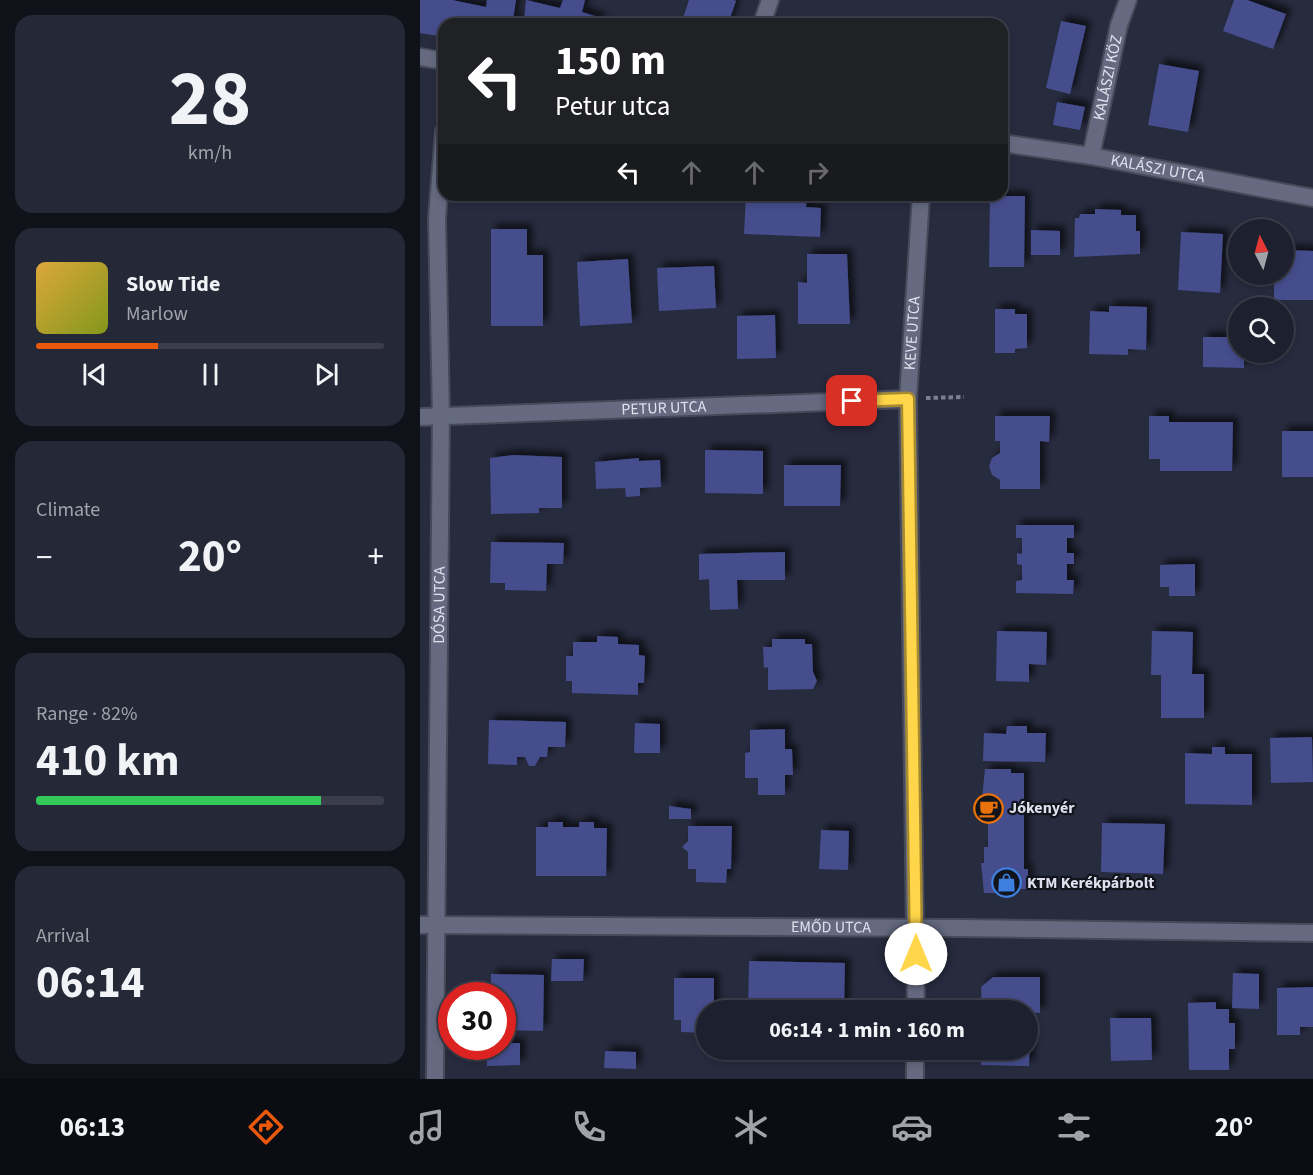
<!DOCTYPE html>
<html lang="en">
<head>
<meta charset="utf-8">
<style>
	:root { --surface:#1d202e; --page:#252836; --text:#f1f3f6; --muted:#a0a3aa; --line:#3b3e4a; --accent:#ea580c }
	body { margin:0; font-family:"Source Sans 3",sans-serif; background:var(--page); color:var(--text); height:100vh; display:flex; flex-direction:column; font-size:22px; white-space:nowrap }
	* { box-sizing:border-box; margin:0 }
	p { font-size:20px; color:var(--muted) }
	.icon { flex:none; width:33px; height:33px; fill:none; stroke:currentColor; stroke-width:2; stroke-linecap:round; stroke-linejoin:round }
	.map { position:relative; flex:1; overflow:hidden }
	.sheet { display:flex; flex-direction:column; gap:15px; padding:15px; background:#101219; width:420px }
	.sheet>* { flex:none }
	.hud { position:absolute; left:18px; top:18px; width:570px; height:183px; border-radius:18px; box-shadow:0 3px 9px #0003,0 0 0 2px var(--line); background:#202124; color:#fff; overflow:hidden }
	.needle { width:39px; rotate:354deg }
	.fabs { position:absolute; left:808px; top:219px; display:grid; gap:12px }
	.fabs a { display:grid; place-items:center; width:66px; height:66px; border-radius:50%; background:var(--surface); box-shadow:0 3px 9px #0003,0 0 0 2px var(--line); font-size:30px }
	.speed { position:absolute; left:18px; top:982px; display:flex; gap:12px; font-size:30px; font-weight:700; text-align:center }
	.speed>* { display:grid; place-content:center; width:78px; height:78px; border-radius:50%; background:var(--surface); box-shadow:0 3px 9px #0003,0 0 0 2px var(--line); line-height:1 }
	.speed .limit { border:9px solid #d22; background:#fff; color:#111 }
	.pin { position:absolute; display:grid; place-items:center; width:51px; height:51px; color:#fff; margin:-26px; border-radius:12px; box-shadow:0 3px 9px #0006 }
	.me { position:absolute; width:66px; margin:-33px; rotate:0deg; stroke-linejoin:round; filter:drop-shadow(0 0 4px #0008) }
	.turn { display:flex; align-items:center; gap:21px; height:126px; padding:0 18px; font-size:27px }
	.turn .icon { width:78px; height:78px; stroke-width:2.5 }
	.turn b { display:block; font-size:42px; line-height:51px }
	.lanes { display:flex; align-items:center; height:57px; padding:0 18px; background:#0003; justify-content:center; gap:30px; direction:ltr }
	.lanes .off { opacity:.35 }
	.big { font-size:45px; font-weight:700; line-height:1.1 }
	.sheet .tile { flex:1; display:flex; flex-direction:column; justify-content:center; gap:9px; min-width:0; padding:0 21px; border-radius:18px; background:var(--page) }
	.sheet .dial { align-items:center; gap:0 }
	.dial b { font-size:78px; line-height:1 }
	.song { display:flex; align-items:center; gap:18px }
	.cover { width:72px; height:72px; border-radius:9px; background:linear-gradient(135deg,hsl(40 70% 55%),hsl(70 70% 35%)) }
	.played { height:6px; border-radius:3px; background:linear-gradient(90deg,var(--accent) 35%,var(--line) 35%) }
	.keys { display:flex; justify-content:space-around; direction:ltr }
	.heat { display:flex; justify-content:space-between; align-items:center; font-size:33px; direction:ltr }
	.charge { height:9px; border-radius:4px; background:linear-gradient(90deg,#34c759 82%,var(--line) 0) }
	.trip { position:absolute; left:276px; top:1000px; width:342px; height:60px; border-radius:30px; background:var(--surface); box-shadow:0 3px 9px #0003,0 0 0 2px var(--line); font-weight:700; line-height:60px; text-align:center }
	.tab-bar { display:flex; height:96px; justify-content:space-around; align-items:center; background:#0c0d12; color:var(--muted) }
	.tab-bar .icon { width:42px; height:42px }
	.tab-bar .on { color:var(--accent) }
	.tab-bar b { font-size:27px; color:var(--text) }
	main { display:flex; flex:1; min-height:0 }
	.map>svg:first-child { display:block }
	.building { fill:#444d8d; filter:url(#shadow) }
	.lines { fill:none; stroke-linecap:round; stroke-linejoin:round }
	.minor-casing { stroke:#464958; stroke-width:20 }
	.path { stroke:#7c7f8f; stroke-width:4; stroke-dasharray:4.5 3; stroke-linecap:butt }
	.minor { stroke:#656a80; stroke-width:16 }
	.route-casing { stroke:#a68a30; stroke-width:15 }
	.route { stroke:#ffd54a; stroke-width:10 }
	.labels { text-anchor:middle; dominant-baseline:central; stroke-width:4.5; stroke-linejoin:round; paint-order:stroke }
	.street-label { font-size:16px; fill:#dee1ed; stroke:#12141c }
	.poi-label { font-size:16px; font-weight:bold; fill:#dee1ed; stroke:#12141c; text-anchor:start }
</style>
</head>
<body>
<main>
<section class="sheet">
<div class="tile dial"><b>28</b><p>km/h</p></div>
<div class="tile">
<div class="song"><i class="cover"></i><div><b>Slow Tide</b><p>Marlow</p></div></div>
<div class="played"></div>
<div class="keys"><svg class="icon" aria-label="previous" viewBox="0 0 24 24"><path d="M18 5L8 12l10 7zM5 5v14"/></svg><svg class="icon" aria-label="pause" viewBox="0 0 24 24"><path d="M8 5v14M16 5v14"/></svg><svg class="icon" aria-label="next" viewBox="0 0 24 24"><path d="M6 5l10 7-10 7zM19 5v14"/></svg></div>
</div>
<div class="tile"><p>Climate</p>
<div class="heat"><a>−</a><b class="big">20°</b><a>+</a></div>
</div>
<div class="tile"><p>Range · 82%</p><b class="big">410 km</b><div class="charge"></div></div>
<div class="tile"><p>Arrival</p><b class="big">06:14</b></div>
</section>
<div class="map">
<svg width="893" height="1079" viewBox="0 0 893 1079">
	<defs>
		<filter id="shadow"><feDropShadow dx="5.5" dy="-5.5" stdDeviation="3" flood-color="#0009"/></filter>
	</defs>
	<rect width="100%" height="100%" fill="#272b3e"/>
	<!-- building -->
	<path class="building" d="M0 0H32L66 7 67 0H96L93 20 104 21 106 0 140 8 143 0H165L162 12 181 18 179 24H24V37L0 33Z
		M269 0H314L316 1 308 24H261Z
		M814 0H827L866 14 853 49 803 31Z
		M641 21 666 26 650 94 626 88Z
		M739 64 779 71 768 132 728 125Z
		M637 102 665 107 660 130 633 125Z
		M326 195H387L386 207 401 208 400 237 324 234Z
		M570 196H605L604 267H569Z
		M675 209 701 210V215H716V231H720V254L654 257 655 218H659L660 214H675Z
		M71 229H107V255H123V326H71Z
		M611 230 640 231V255H611Z
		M761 232 803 234 800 293 758 290Z
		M867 250 893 251V300H854V274L866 273Z
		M387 254H427L430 324H378V282L387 283Z
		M208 259 212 323 160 326 157 262Z
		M294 266 296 308 239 311 237 268Z
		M689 306 727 307 726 350 708 349V355L669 354 670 311 689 312Z
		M575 309H595V314H607V348L595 349V353H575Z
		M355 315 356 358 317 359V316Z
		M783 337H819V352H824V368L783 367Z
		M575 416H630L629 442 620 441V489H580V480L572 475 569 466 572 458 580 453V441H575Z
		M729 416H749V422H813L812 471H740V459H729Z
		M862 431H893V477H862Z
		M285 450 343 451V494L285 493Z
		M93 455 142 457V508H119V513L71 514 70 458Z
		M219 458V461L240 460 241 487 220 488V496L206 497 205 488 176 489 175 462Z
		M364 465H421L420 506H364Z
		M596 525H654V538H647V553H654V564H647V580H654L653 594 596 593V581L602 580V565L597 564V553L602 554V538H596Z
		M71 542 144 543 143 564H127L126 591 85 590V583H70Z
		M365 552V580H317L318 609 290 610 289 579 279 580V554Z
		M775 564V596H749V587H740V565Z
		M577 631 627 632 626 665 609 664V682L576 681Z
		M732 631 773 632 772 674H784V718H741V675H731Z
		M177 636 198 637V644L219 645V655L225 656 224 683H218V695L152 693V681H146V656H153V642H177Z
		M352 639H385V644H392L393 672 397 681 393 689 348 690V667L344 668 343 647H352Z
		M69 720 146 722 145 747H128L127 757H120L115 766H109L105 757H97V765L68 764Z
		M215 723 240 724V753H214Z
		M587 726H607V733H626L625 762 563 761 564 733 586 734Z
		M365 729V749H372L373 775H365V795H338V778H325V753L330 752V730Z
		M892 737 893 782 851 783 850 738Z
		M792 747H805V754H832V805L765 804V753L792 754Z
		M565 769H591V773H604V869H608V889H590V893H564L561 863H564V847H568V815H565V798L562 799Z
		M249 806 271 809V819H249Z
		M128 822H143V827H159V822H174V828H187L186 876H116V827H128Z
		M682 823 745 824 743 874 681 872Z
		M268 826H312L311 869H307L306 883 276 882V869H268V852L262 847 268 841Z
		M401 830 429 831 428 870 399 869Z
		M132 959H164L163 981H131Z
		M329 961 425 963 424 1011H328Z
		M813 973 839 974V1009L812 1008Z
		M71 974 124 975 123 1031 82 1030V996H71Z
		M573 977H620V1013L562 1011 561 987Z
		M254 978H294V1011H286V1033L261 1032V1020H254Z
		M893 987V1027H880V1035H857V988Z
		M796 1002V1009H809V1023H815V1049H809V1070H769L768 1003Z
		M690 1018H731L732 1060 691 1061Z
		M608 1024 610 1025 609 1066 561 1065V1050H608Z
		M82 1043H100V1065L67 1066 66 1047H82Z
		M185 1051 216 1052V1069L184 1068Z"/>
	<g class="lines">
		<defs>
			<g id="minor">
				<path d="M342 24 350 0"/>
				<path d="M0 57 24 61"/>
				<path id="s1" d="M582 143 671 156 893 198"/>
				<path id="s2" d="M671 156 699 25 708 0"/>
				<path id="s3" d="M0 417 488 399"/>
				<path id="s4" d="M0 925 538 928 893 933"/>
				<path id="s5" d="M496 1011 488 399 501 195"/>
				<path id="s6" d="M15 1079 21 416 17 218 24 131"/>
				<path d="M495 1079V1050"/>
			</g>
		</defs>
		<!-- minor casing -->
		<use href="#minor" class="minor-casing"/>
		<!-- path -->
		<path class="path" d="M506 398 544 397"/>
		<!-- minor -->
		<use href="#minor" class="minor"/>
	</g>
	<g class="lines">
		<defs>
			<path id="route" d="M432 401 488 399 496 954"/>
		</defs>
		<!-- route casing -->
		<use href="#route" class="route-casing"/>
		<!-- route -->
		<use href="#route" class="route"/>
	</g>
	<!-- icons -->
	<defs>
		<symbol id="cafe-ring" viewBox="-11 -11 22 22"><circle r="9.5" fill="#12141c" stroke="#e8710a" stroke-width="1.5"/><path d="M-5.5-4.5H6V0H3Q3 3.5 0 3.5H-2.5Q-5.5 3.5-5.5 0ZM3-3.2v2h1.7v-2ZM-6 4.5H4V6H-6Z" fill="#e8710a"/></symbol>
		<symbol id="shop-ring" viewBox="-11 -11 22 22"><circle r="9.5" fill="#12141c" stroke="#3f7fe0" stroke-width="1.5"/><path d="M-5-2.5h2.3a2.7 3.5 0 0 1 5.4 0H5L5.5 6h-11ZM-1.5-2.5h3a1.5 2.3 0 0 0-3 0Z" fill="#3f7fe0"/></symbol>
	</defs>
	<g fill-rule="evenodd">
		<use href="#cafe-ring" x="552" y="792" width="33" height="33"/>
		<use href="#shop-ring" x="570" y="866" width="33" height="33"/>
	</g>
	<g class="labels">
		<!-- street labels -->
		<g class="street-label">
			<text stroke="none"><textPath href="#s2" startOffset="80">KALÁSZI KÖZ</textPath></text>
			<text stroke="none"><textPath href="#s1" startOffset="158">KALÁSZI UTCA</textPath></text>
			<text stroke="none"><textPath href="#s5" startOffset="678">KEVE UTCA</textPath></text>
			<text stroke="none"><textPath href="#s3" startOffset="244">PETUR UTCA</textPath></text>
			<text stroke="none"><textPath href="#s6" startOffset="474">DÓSA UTCA</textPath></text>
			<text stroke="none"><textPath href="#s4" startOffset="411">EMŐD UTCA</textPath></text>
		</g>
		<!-- poi labels -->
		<g class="poi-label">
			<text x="589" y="808">Jókenyér</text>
			<text x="607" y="883">KTM Kerékpárbolt</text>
		</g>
	</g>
</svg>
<div class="fabs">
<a><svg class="needle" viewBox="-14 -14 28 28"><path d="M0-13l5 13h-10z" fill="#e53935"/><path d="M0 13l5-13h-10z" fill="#a0a3aa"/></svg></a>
<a><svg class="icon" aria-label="search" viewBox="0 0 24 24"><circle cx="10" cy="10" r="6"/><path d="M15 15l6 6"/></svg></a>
</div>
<div class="speed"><div class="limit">30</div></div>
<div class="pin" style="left:432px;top:401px;background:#d93025"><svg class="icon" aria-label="arrive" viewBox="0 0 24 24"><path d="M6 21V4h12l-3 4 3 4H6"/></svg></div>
<svg class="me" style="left:496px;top:954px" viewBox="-20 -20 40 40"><circle r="19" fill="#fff"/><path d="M0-13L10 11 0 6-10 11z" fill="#ffd54a"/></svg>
<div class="trip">06:14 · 1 min · 160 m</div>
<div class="hud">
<div class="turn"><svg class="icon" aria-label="left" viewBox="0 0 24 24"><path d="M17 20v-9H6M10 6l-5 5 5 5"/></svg><div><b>150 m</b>Petur utca</div></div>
<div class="lanes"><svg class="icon" aria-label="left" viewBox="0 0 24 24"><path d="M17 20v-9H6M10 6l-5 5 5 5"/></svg><svg class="icon off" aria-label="ahead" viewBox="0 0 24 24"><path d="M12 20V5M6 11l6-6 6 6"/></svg><svg class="icon off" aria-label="ahead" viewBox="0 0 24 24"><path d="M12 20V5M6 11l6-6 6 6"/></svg><svg class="icon off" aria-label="right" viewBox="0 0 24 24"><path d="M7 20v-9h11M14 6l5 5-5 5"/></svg></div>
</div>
</div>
</main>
<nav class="tab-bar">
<b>06:13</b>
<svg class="icon on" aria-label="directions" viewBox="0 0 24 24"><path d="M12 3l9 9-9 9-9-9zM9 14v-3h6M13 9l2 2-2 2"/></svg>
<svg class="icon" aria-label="music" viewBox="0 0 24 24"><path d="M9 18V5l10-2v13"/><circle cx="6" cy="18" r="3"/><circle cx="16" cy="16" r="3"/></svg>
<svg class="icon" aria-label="phone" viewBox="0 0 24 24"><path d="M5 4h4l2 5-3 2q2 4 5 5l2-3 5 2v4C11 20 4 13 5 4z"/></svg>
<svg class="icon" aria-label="climate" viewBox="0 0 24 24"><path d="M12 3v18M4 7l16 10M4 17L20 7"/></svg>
<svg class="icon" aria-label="car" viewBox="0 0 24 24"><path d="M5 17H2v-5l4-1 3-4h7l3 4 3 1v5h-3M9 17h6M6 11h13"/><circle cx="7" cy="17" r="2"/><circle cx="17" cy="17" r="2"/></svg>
<svg class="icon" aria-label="filters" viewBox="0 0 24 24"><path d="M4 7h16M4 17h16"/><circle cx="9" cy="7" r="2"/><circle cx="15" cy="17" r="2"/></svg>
<b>20°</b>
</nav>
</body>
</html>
